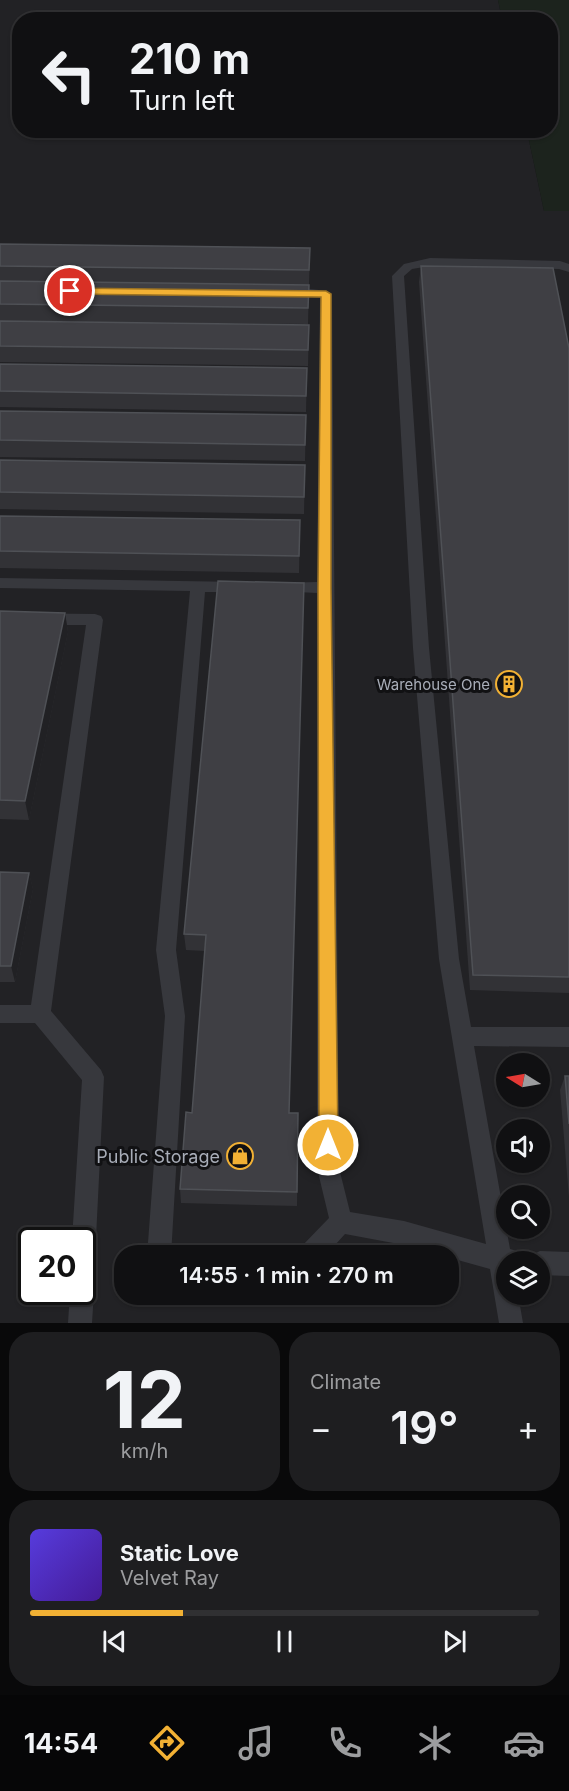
<!DOCTYPE html>
<html lang="en">
<head>
<meta charset="utf-8">
<style>
	:root { --surface:#101012; --page:#1e1e20; --text:#f1f3f6; --muted:#9c9d9f; --line:#303032; --accent:#f2b134 }
	body { margin:0; font-family:Inter,sans-serif; background:var(--page); color:var(--text); height:100vh; display:flex; flex-direction:column; font-size:22px; white-space:nowrap }
	* { box-sizing:border-box; margin:0 }
	p { font-size:20px; color:var(--muted) }
	.icon { flex:none; width:33px; height:33px; fill:none; stroke:currentColor; stroke-width:2; stroke-linecap:round; stroke-linejoin:round }
	.map { position:relative; height:1323px; overflow:hidden }
	.details { display:flex; flex-direction:column; gap:9px; padding:9px; background:#09090a; flex:1 }
	.details>* { flex:none }
	.guide { position:absolute; left:12px; top:12px; width:546px; height:126px; border-radius:24px; box-shadow:0 2px 4px #0004,0 0 0 2px var(--line); background:#101012; color:var(--text); overflow:hidden }
	.needle { width:39px; rotate:281deg }
	.controls { position:absolute; left:496px; top:1053px; display:grid; gap:12px }
	.controls a { display:grid; place-items:center; width:54px; height:54px; border-radius:50%; background:var(--surface); box-shadow:0 2px 4px #0004,0 0 0 2px var(--line); font-size:30px }
	.speed { position:absolute; left:18px; top:1227px; display:flex; gap:12px; font-size:30px; font-weight:700; text-align:center }
	.speed>* { display:grid; place-content:center; width:78px; height:78px; border-radius:50%; background:var(--surface); box-shadow:0 2px 4px #0004,0 0 0 2px var(--line); line-height:1 }
	.speed .limit { border:3px solid #111; border-radius:9px; background:#fff; color:#111 }
	.pin { position:absolute; display:grid; place-items:center; width:51px; height:51px; color:#fff; margin:-26px; border:3px solid #fff; border-radius:50%; box-shadow:0 2px 6px #0007 }
	.me { position:absolute; width:66px; margin:-33px; rotate:0deg; stroke-linejoin:round; filter:drop-shadow(0 0 4px #0008) }
	.turn { display:flex; align-items:center; gap:21px; height:126px; padding:0 18px; font-size:27px }
	.turn .icon { width:78px; height:78px; stroke-width:2.5 }
	.turn b { display:block; font-size:42px; line-height:51px }
	.big { font-size:45px; font-weight:600; line-height:1.1 }
	.details .widget { flex:1; display:flex; flex-direction:column; justify-content:center; gap:9px; min-width:0; padding:0 21px; border-radius:24px; background:var(--page) }
	.details .dial { align-items:center; gap:0 }
	.dial b { font-size:78px; line-height:1 }
	.song { display:flex; align-items:center; gap:18px }
	.cover { width:72px; height:72px; border-radius:9px; background:linear-gradient(135deg,hsl(250 70% 55%),hsl(260 70% 35%)) }
	.played { height:6px; border-radius:3px; background:linear-gradient(90deg,var(--accent) 30%,var(--line) 30%) }
	.keys { display:flex; justify-content:space-around; direction:ltr }
	.heat { display:flex; justify-content:space-between; align-items:center; font-size:33px; direction:ltr }
	.details .tiles { flex:1; display:grid; gap:9px; grid-template-columns:1fr 1fr }
	.widget:last-child { grid-column:span 2 }
	.trip { position:absolute; left:114px; top:1245px; width:345px; height:60px; border-radius:24px; background:var(--surface); box-shadow:0 2px 4px #0004,0 0 0 2px var(--line); font-weight:600; line-height:60px; text-align:center }
	.menu { display:flex; height:96px; justify-content:space-around; align-items:center; background:#060607; color:var(--muted) }
	.menu .icon { width:42px; height:42px }
	.menu .active { color:var(--accent) }
	.menu b { font-size:27px; color:var(--text) }
	.map>svg:first-child { display:block }
	.built { fill:#222225; fill-rule:evenodd }
	.green { fill:#1c231d }
	.lines { fill:none; stroke-linecap:round; stroke-linejoin:round }
	.service { fill:#37383d; fill-rule:evenodd }
	.wall { fill:#323236 }
	.shaded-wall { fill:#212124 }
	.building { fill:#3f3f44; stroke:#4f5156; stroke-width:1.5 }
	.route { fill:#f2b134; stroke:#9d7322; stroke-width:1.5 }
	.labels { text-anchor:middle; dominant-baseline:central; stroke-width:6; stroke-linejoin:round; paint-order:stroke }
	.poi-label { font-size:15px; fill:#a8adb8; stroke:#111113; text-anchor:end }
	.near-poi-label { font-size:18px; fill:#a8adb8; stroke:#111113; text-anchor:end }
</style>
</head>
<body>
<div class="map">
<svg width="569" height="1323" viewBox="0 0 569 1323">
	<rect width="100%" height="100%" fill="#161618"/>
	<!-- built -->
	<path class="built" d="M0 0H498L502 19 20 20V130L527 131 544 211H569V1323H0ZM507 1064H540V1096H507ZM507 1130H540V1162H507ZM507 1196H540V1228H507ZM32 1240H82V1292H32ZM124 1256H448V1294H124ZM507 1262H540V1294H507Z"/>
	<!-- green -->
	<path class="green" d="M498 0H569V211H544L527 131 550 130V20L502 19Z"/>
	<g class="lines">
		<!-- service -->
		<path class="service" d="M430 258 560 261 569 264V272L559 269 430 266 412 269 404 276 429 648 459 959 471 1027H569V1047L474 1046 510 1249 527 1254 530 1259 532 1255 540 1251 569 1252V1276L540 1275V1262H507V1294H518L523 1323H499L490 1269 404 1245 345 1234 325 1256H296L300 1248 329 1218 317 1168V593L278 591 276 587 278 583 317 582 320 298 282 296 280 293C287 287 325 288 332 294L339 1168 350 1212 404 1221 486 1244 439 959 413 648 392 276 404 264Z
			M0 578 240 582 246 583 248 587 246 591 240 592H205L176 950 185 1016 171 1256H147L165 1016 156 950 190 591 0 588Z
			M0 613 95 614 101 616 103 620 51 1011 101 1070 104 1077 94 1278 91 1285 94 1292 92 1323H68L70 1292H82V1240H72L82 1080 35 1023H0V1005H31L86 625H0Z"/>
	</g>
	<!-- wall -->
	<path class="wall" d="M0 244 310 248 308 324 0 321Z
		M421 266 569 348V993L470 990 419 282Z
		M0 321 309 325 308 366 0 362Z
		M0 364 307 368 306 412 0 407Z
		M0 411 306 415 305 461 0 457Z
		M0 460 305 465 304 514 0 509Z
		M0 516 300 520 299 573 0 568Z
		M218 581 289 1113H298L297 1206 181 1203 180 1189 192 1113 205 951 186 950 184 934Z
		M0 611 65 613 68 632 29 820 0 819Z
		M0 872 29 873 33 889 15 982H0Z
		M565 1076H569V1197L560 1090Z"/>
	<!-- shaded-wall -->
	<path class="shaded-wall" d="M65 613 68 632 29 820 25 801Z
		M29 873 33 889 15 982 11 966Z"/>
	<!-- building -->
	<path class="building" d="M0 244 310 248 309 270 0 266Z
		M421 266 553 268 569 348V977L473 975Z
		M0 281 309 285 308 308 0 304Z
		M0 321 309 325 308 350 0 346Z
		M0 364 307 368 306 396 0 391Z
		M0 411 306 415 305 445 0 440Z
		M0 460 305 465 304 497 0 492Z
		M0 516 300 520 299 556 0 551Z
		M218 581 304 583 289 1113H298L297 1192 180 1189 186 1112 192 1113 206 935 184 934Z
		M0 611 65 613 25 801 0 800Z
		M0 872 29 873 11 966H0Z
		M565 1076H569V1124Z"/>
	<!-- route -->
	<path class="route" d="M66 288 326 291 331 294V588L338 1145 335 1151 328 1154 322 1151 319 1145 318 588 321 297 70 294 66 293Z"/>
	<!-- icons -->
	<defs>
		<symbol id="building-ring" viewBox="-11 -11 22 22"><circle r="9.5" fill="#111113" stroke="#f2b134" stroke-width="1.5"/><path d="M-4-6H4V6H1V3H-1V6H-4ZM-2.5-4.3h1.7v1.8h-1.7ZM.8-4.3h1.7v1.8H.8ZM-2.5-1h1.7V.8h-1.7ZM.8-1h1.7V.8H.8Z" fill="#f2b134"/></symbol>
		<symbol id="shop-ring" viewBox="-11 -11 22 22"><circle r="9.5" fill="#111113" stroke="#f2b134" stroke-width="1.5"/><path d="M-5-2.5h2.3a2.7 3.5 0 0 1 5.4 0H5L5.5 6h-11ZM-1.5-2.5h3a1.5 2.3 0 0 0-3 0Z" fill="#f2b134"/></symbol>
	</defs>
	<g fill-rule="evenodd">
		<use href="#building-ring" x="494" y="669" width="30" height="30"/>
		<use href="#shop-ring" x="225" y="1141" width="30" height="30"/>
	</g>
	<g class="labels">
		<!-- poi labels -->
		<g class="poi-label">
			<text x="490" y="684">Warehouse One</text>
		</g>
		<!-- near-poi labels -->
		<g class="near-poi-label">
			<text x="220" y="1156">Public Storage</text>
		</g>
	</g>
</svg>
<div class="controls">
<a><svg class="needle" viewBox="-14 -14 28 28"><path d="M0-13l5 13h-10z" fill="#e53935"/><path d="M0 13l5-13h-10z" fill="#9c9d9f"/></svg></a>
<a><svg class="icon" aria-label="sound" viewBox="0 0 24 24"><path d="M4 9h4l5-4v14l-5-4H4zM17 9q2 3 0 6"/></svg></a>
<a><svg class="icon" aria-label="search" viewBox="0 0 24 24"><circle cx="10" cy="10" r="6"/><path d="M15 15l6 6"/></svg></a>
<a><svg class="icon" aria-label="layers" viewBox="0 0 24 24"><path d="M12 4l9 5-9 5-9-5zM3 14l9 5 9-5"/></svg></a>
</div>
<div class="speed"><div class="limit">20</div></div>
<div class="pin" style="left:70px;top:291px;background:#d93025"><svg class="icon" aria-label="arrive" viewBox="0 0 24 24"><path d="M6 21V4h12l-3 4 3 4H6"/></svg></div>
<svg class="me" style="left:328px;top:1145px" viewBox="-20 -20 40 40"><circle r="17" fill="#f2b134" stroke="#fff" stroke-width="3"/><path d="M0-11L8 9 0 5-8 9z" fill="#fff"/></svg>
<div class="trip">14:55 · 1 min · 270 m</div>
<div class="guide">
<div class="turn"><svg class="icon" aria-label="left" viewBox="0 0 24 24"><path d="M17 20v-9H6M10 6l-5 5 5 5"/></svg><div><b>210 m</b>Turn left</div></div>
</div>
</div>
<section class="details">
<div class="tiles">
<div class="widget dial"><b>12</b><p>km/h</p></div>
<div class="widget"><p>Climate</p>
<div class="heat"><a>−</a><b class="big">19°</b><a>+</a></div>
</div>
<div class="widget">
<div class="song"><i class="cover"></i><div><b>Static Love</b><p>Velvet Ray</p></div></div>
<div class="played"></div>
<div class="keys"><svg class="icon" aria-label="previous" viewBox="0 0 24 24"><path d="M18 5L8 12l10 7zM5 5v14"/></svg><svg class="icon" aria-label="pause" viewBox="0 0 24 24"><path d="M8 5v14M16 5v14"/></svg><svg class="icon" aria-label="next" viewBox="0 0 24 24"><path d="M6 5l10 7-10 7zM19 5v14"/></svg></div>
</div>
</div>
</section>
<nav class="menu">
<b>14:54</b>
<svg class="icon active" aria-label="directions" viewBox="0 0 24 24"><path d="M12 3l9 9-9 9-9-9zM9 14v-3h6M13 9l2 2-2 2"/></svg>
<svg class="icon" aria-label="music" viewBox="0 0 24 24"><path d="M9 18V5l10-2v13"/><circle cx="6" cy="18" r="3"/><circle cx="16" cy="16" r="3"/></svg>
<svg class="icon" aria-label="phone" viewBox="0 0 24 24"><path d="M5 4h4l2 5-3 2q2 4 5 5l2-3 5 2v4C11 20 4 13 5 4z"/></svg>
<svg class="icon" aria-label="climate" viewBox="0 0 24 24"><path d="M12 3v18M4 7l16 10M4 17L20 7"/></svg>
<svg class="icon" aria-label="car" viewBox="0 0 24 24"><path d="M5 17H2v-5l4-1 3-4h7l3 4 3 1v5h-3M9 17h6M6 11h13"/><circle cx="7" cy="17" r="2"/><circle cx="17" cy="17" r="2"/></svg>
</nav>
</body>
</html>
